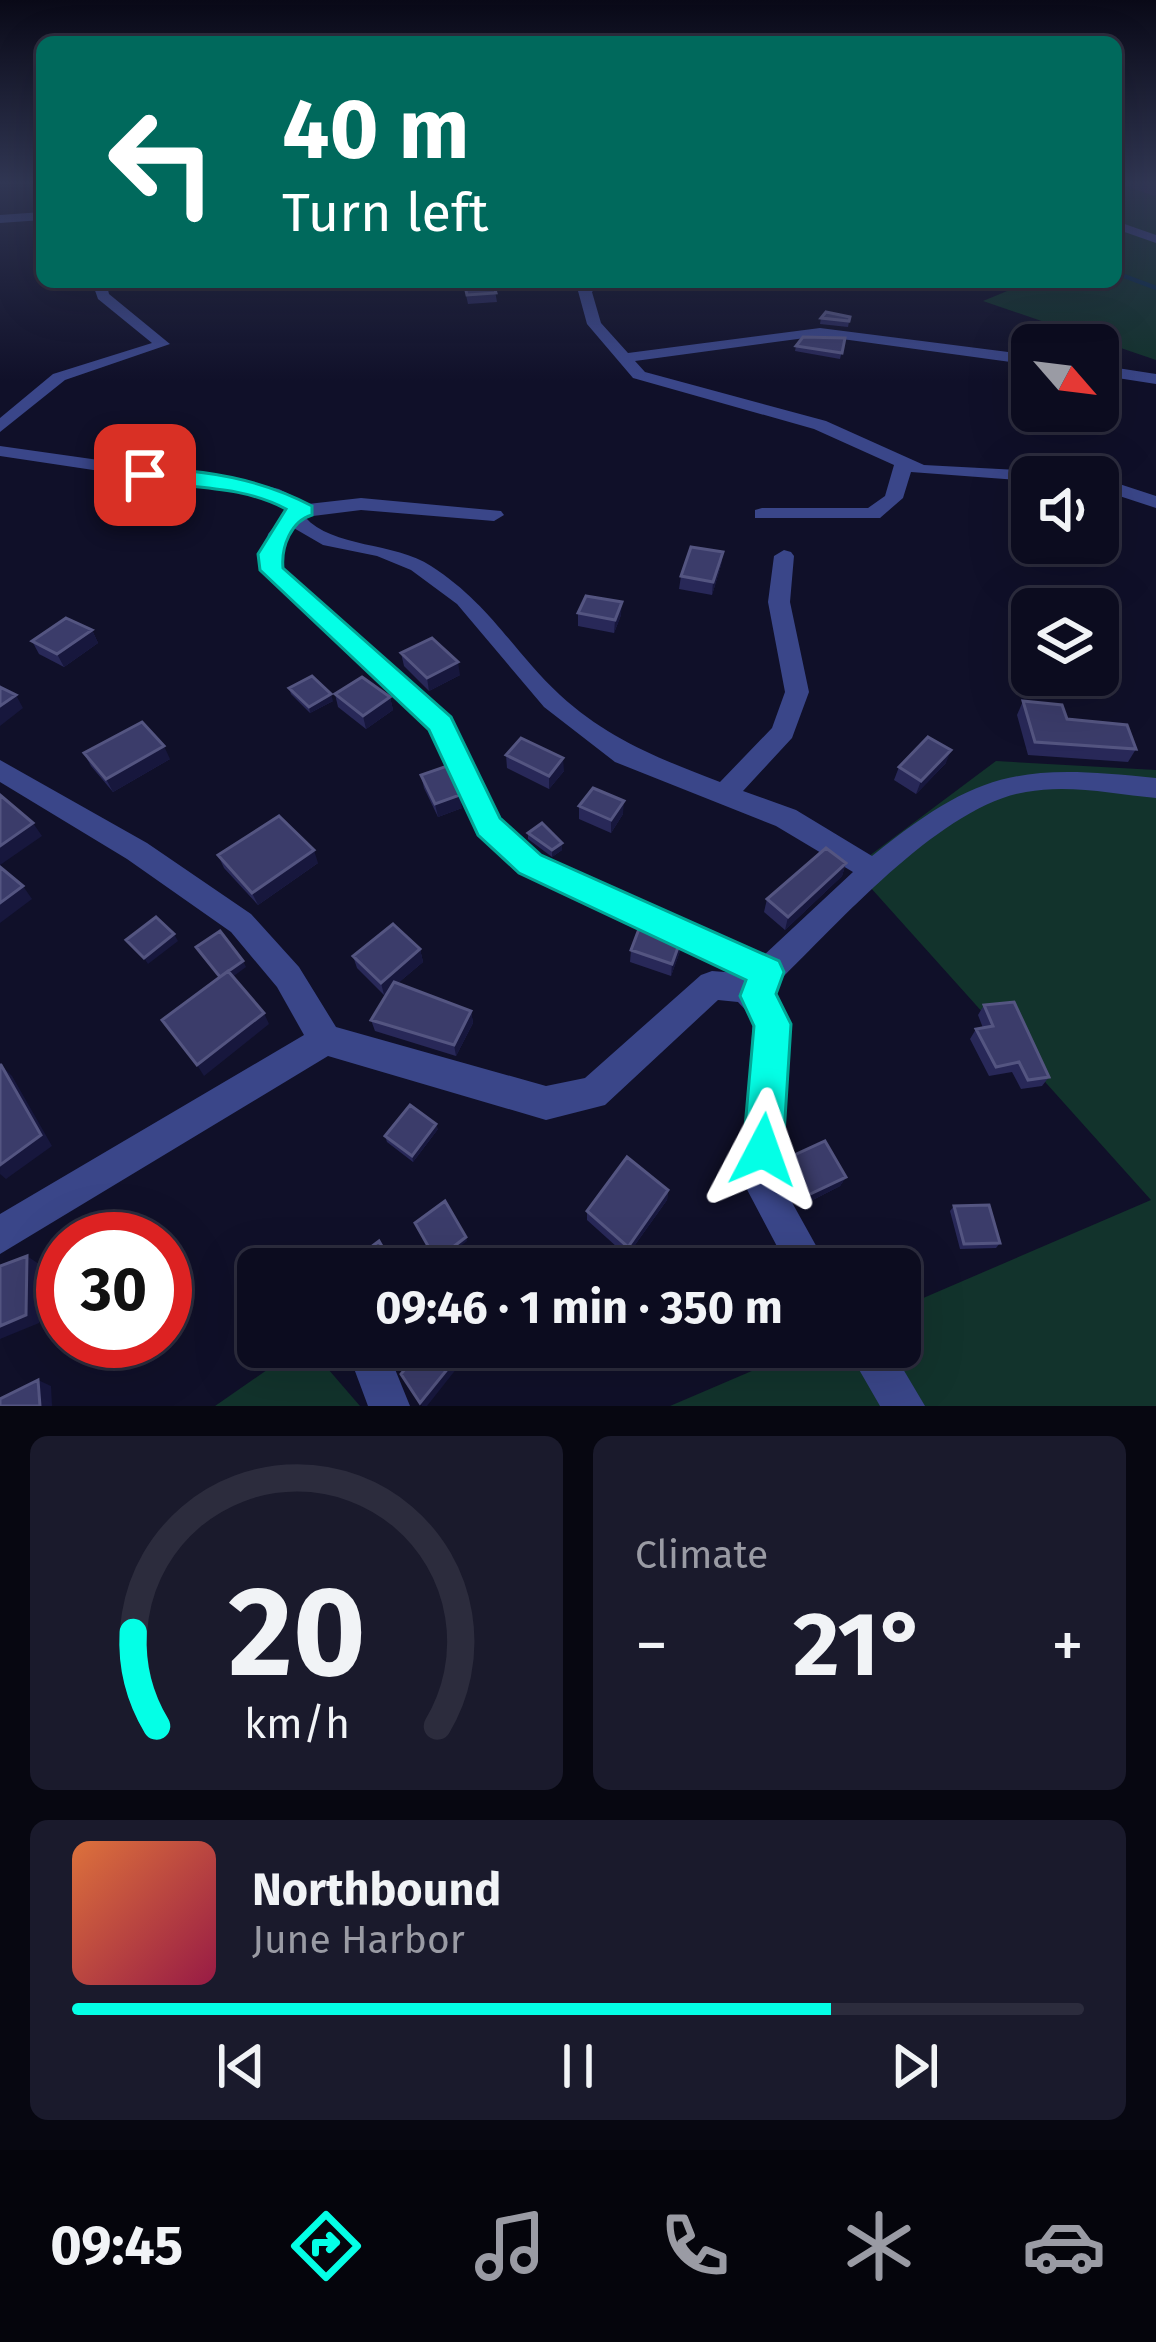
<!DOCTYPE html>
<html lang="en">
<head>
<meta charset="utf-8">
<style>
	:root { --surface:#0c0c1f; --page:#1a1a2c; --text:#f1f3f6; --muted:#9a9ba4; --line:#2c2c3d; --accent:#04ffe6 }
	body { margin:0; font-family:"Fira Sans",sans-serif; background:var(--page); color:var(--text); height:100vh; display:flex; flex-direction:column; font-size:45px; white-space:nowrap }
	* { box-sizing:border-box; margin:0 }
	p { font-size:39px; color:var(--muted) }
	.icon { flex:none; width:66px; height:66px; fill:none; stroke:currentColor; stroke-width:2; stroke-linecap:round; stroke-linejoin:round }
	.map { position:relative; height:1406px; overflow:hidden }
	.drawer { display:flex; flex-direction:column; gap:30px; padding:30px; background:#070711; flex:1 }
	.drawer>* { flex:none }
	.top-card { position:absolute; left:36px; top:36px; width:1086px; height:252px; border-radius:18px; box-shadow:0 12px 48px #0002,0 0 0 3px var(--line); background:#00695c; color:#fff; overflow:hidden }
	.needle { width:78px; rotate:118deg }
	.controls { position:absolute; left:1011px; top:324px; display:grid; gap:24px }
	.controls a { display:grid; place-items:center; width:108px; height:108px; border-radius:18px; background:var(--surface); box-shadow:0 12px 48px #0002,0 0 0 3px var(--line); font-size:60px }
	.speed { position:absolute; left:36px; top:1212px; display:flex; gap:24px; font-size:60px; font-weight:700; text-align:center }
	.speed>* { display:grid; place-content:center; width:156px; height:156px; border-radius:50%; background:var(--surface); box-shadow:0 12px 48px #0002,0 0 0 3px var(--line); line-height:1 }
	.speed .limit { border:18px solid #d22; background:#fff; color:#111 }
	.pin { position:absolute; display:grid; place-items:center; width:102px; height:102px; color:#fff; margin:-51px; border-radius:24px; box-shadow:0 6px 18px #0006 }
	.me { position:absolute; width:132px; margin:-66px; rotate:4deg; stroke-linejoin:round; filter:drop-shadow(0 0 9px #0008) }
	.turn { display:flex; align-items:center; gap:42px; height:252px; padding:0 48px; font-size:54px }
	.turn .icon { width:156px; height:156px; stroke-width:2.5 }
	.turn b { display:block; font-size:84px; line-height:102px }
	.big { font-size:90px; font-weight:700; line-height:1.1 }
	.drawer .tile { flex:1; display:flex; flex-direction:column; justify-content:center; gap:18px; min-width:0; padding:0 42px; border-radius:18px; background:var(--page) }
	.drawer .dial { align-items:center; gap:0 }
	.dial svg { height:312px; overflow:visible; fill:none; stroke:var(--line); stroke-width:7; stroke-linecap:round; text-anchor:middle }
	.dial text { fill:var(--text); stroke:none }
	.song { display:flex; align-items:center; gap:36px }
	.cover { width:144px; height:144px; border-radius:18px; background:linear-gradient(135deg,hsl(20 70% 55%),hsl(340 70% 35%)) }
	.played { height:12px; border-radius:6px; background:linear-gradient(90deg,var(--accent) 75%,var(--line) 75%) }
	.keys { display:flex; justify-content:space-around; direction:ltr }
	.heat { display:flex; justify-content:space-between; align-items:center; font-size:66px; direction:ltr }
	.drawer .tiles { flex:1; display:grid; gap:30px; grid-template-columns:1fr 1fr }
	.tile:last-child { grid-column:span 2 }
	.trip { position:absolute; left:237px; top:1248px; width:684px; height:120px; border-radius:18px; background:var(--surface); box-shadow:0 12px 48px #0002,0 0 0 3px var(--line); font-weight:700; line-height:120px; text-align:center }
	.dock { display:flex; height:192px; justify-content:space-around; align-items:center; background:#05050c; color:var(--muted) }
	.dock .icon { width:84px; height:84px }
	.dock .on { color:var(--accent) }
	.dock b { font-size:54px; color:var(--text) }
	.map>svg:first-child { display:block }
	.green { fill:#12332c }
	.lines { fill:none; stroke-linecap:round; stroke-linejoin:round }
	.stream { stroke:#092d49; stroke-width:4.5 }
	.minor { fill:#3a4689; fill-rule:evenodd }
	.wall { fill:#282858 }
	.shaded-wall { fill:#17173d }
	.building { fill:#3b3c6a; stroke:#545581; stroke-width:3 }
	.route { fill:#04ffe6; stroke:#03a696; stroke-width:3 }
</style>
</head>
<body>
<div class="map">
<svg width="1156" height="1406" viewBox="0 0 1156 1406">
	<rect width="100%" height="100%" fill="#101029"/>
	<!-- green -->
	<path class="green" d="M1116 184H1156V360L983 301 1029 282H1116Z
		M996 761 1156 770V1406H670L808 1347H900V1308L1151 1200 853 868Z
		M300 1347H309L360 1406H215Z"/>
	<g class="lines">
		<!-- stream -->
		<path class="stream" d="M1116 273 1156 288"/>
		<!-- minor -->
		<path class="minor" d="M42 212V220L0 223V215Z
			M1116 221 1156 235V243L1116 229Z
			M92 282H106L109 294 170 344 65 380 0 432V418L53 374 152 343 98 299Z
			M586 282H601L592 292 601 323 628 353 820 328 1032 355V365L820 336 635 361 645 372 826 421 924 465 1058 472 1067 477H1032V481L911 472 903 498 880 518H755V510L762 508H868L885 496 894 465 814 429 633 378 587 324 578 291Z
			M1098 365 1156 374V384L1098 375Z
			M0 446 240 480 279 489 308 504 361 498 501 511 504 515 494 521 361 510 305 517C332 548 395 542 431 566 490 604 512 650 560 695 608 739 660 759 720 782L772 728 785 692 768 602 774 556 784 550 791 552 794 556 790 602 809 692 792 738 743 791 796 810 872 856C980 769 1021 764 1156 778V798C1114 794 1069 784 1026 792 941 806 840 922 779 981L773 995 785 1013 779 1179 829 1269H789L743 1182 753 1018 738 1002 718 1000 605 1105 546 1120 328 1056 0 1254V1214L304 1035 277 987 231 932 127 859 0 782V760L147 843 251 914 299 967 336 1027 546 1086 585 1078 701 975 712 971 737 973 520 872 479 834 431 729 262 570 268 534 289 509 266 497 240 492 0 456ZM292 527 323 545 377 556 411 570 457 604 544 707 615 762 776 826 853 872 763 956 540 856 499 819 450 718 282 568 285 543Z
			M1098 477 1156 496V508L1098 489Z
			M346 1347H386L410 1406H368Z
			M846 1347H890L925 1406H880Z"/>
	</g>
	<!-- wall -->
	<path class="wall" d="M1121 184H1156V195L1154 196Z
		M463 282H535V284L494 285 497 302 468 304Z
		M850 317 848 327 820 324 821 318Z
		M845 338 840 359 795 351 796 346Z
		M723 552 721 565 712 595 679 589 681 576Z
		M578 613 621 615 614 633 578 626Z
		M92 630 98 643 64 667 39 654 32 641Z
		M401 653 460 675 429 691 404 666Z
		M289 688 333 701 310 713 291 694Z
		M335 694 390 697 393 710 366 729 338 707Z
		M1023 701 1067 719 1136 749 1128 762 1028 755 1017 715Z
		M84 753 170 759 113 792 91 766Z
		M506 755 564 771 549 789 507 768Z
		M946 763 916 794 894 780 899 767Z
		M421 775 462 808 438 817 424 788Z
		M579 806 623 814 611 833 579 819Z
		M528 833 562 850 552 857 528 839Z
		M218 855 318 863 258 905 224 868Z
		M846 863 842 876 785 930 764 912 767 899Z
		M420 949 423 962 398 983 471 1011 473 1023 456 1056 375 1031 371 1020 387 993 384 995 357 968 353 956Z
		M631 950 680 951 671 976 630 962Z
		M984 1005 1049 1077 1042 1086 1021 1089 1012 1072 989 1076 970 1039 976 1029 983 1028 978 1015Z
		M438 1129 413 1162 387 1142 385 1136Z
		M788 1158 846 1177 840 1186 803 1205 784 1168Z
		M668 1190 667 1200 627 1256 587 1220V1211Z
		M954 1206 1000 1243 996 1248 960 1249 950 1211Z"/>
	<!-- shaded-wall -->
	<path class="shaded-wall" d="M723 552 721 565 712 595 713 582Z
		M622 602 621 615 614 633 615 620Z
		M92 630 98 643 64 667 57 654Z
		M458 662 460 675 429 691 427 678Z
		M331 694 333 701 310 713 309 707Z
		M16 695 23 708 0 726V706Z
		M390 697 393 710 366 729 363 716Z
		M164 746 170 759 113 792 106 779Z
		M951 750 946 763 916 794 921 781Z
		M563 758 564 771 549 789V776Z
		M460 795 462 808 438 817 435 804Z
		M624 801 623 814 611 833V820Z
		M33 823 42 836 0 865V846Z
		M562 843V850L552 857V850Z
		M314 850 318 863 258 905 252 893Z
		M846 863 842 876 785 930 788 917Z
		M23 886 32 899 0 923V903Z
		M174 934 178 941 148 964 144 958Z
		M681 939 680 951 671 976 672 964Z
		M420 949 423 962 384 995 381 983Z
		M243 961 246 967 223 984 220 977Z
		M471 1011 473 1023 456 1056 454 1045Z
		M264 1013 269 1024 204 1076 197 1065Z
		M1 1065 12 1076 52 1146 6 1179 0 1174Z
		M436 1124 438 1129 413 1162 412 1156Z
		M846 1177 840 1186 803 1205 808 1195Z
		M668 1190 667 1200 627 1256 628 1247Z
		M466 1237 467 1241 437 1264 436 1260Z
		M27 1256 39 1264V1323L0 1339V1326Z
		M458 1356 461 1363 427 1406H422L420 1403Z
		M38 1380 51 1386 52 1406H40Z"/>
	<!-- building -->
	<path class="building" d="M464 282H493L496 293 467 295Z
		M826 312 850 317 849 321 821 318Z
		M803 337 845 338 842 353 796 346Z
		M691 547 723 552 713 582 681 576Z
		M586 596 622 602 615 620 578 613Z
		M66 618 92 630 57 654 32 641Z
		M432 638 458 662 427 678 401 653Z
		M312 676 331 694 309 707 289 688Z
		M362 677 390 697 363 716 335 694Z
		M0 687 16 695 0 706Z
		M1023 701 1062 705 1067 719 1127 725 1136 749 1035 742Z
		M142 722 164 746 106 779 84 753Z
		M928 737 951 750 921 781 899 767Z
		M521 738 563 758 549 776 506 755Z
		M447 766 460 795 435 804 421 775Z
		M593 788 624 801 611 820 579 806Z
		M0 795 33 823 0 846Z
		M279 816 314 850 252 893 218 855Z
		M542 823 562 843 552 850 528 833Z
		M826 848 846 863 788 917 767 899Z
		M0 867 23 886 0 903Z
		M156 917 174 934 144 958 126 940Z
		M642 921 681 939 672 964 631 950Z
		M393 924 420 949 381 983 353 956Z
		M220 931 243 961 220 977 196 947Z
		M228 971 264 1013 197 1065 162 1020Z
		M394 982 471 1011 454 1045 371 1020Z
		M1014 1002 1049 1077 1028 1080 1019 1062 996 1067 976 1029 993 1026 984 1005Z
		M1 1065 41 1135 0 1165V1065Z
		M410 1105 436 1124 412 1156 385 1136Z
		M825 1141 846 1177 808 1195 788 1158Z
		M627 1157 668 1190 628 1247 587 1211Z
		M445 1201 466 1237 436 1260 415 1223Z
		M989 1205 1000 1243 964 1244 954 1206Z
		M379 1241 395 1269H342Z
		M27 1256 26 1315 0 1326V1266Z
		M402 1347H451L458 1356 420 1403 401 1374 410 1363 400 1350Z
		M38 1380 40 1406H0V1399Z"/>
	<!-- sky -->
	<linearGradient id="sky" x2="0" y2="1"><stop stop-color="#090917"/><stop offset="0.48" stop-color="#313754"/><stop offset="1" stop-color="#313754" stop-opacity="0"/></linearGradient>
	<rect width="1156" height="381" fill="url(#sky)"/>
	<!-- route -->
	<path class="route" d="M145 469C203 469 261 479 312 506V515C291 521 281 547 283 568L451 717 500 818 541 855 779 961 784 972 776 994 791 1024 783 1150 777 1164 763 1170 748 1164 743 1150 754 1026 740 996 746 980 519 873 478 835 429 730 260 570 258 554 286 509C239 484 188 489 138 480V471Z"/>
</svg>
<div class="controls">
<a><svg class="needle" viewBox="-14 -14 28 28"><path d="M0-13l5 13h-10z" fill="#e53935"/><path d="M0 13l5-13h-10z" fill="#9a9ba4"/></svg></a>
<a><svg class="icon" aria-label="sound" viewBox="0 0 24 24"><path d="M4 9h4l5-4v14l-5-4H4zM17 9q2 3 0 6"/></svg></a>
<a><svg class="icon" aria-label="layers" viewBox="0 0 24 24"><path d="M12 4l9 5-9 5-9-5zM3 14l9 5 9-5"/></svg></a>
</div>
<div class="speed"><div class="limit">30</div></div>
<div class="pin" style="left:145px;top:475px;background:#d93025"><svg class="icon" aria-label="arrive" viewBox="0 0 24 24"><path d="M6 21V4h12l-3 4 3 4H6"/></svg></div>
<svg class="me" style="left:763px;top:1150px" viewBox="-20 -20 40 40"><path d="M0-17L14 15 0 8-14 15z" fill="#04ffe6" stroke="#fff" stroke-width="4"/></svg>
<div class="trip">09:46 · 1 min · 350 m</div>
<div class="top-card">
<div class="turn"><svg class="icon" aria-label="left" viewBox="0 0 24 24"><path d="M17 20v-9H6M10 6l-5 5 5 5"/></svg><div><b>40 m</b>Turn left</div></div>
</div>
</div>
<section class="drawer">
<div class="tiles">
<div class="tile dial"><svg viewBox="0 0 100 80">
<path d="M14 69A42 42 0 1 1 86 69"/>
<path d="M14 69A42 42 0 0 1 8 45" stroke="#04ffe6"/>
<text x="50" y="56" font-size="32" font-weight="700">20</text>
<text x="50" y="72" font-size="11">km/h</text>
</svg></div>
<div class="tile"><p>Climate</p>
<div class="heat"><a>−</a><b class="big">21°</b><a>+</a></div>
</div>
<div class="tile">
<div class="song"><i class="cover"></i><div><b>Northbound</b><p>June Harbor</p></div></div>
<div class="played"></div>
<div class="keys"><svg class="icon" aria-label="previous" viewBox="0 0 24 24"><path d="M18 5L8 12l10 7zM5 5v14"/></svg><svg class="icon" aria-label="pause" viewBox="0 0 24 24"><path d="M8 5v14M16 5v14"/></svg><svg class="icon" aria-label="next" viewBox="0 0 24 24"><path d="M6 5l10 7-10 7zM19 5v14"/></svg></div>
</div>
</div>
</section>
<nav class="dock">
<b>09:45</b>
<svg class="icon on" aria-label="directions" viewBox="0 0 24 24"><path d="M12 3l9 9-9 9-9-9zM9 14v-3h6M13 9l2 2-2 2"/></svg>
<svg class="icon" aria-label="music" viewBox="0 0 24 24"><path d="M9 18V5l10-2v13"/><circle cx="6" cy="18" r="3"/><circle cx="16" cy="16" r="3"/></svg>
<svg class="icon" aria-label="phone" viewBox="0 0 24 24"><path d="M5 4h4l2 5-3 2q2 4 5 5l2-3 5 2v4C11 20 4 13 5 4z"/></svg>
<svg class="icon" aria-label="climate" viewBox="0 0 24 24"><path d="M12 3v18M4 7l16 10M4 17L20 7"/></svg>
<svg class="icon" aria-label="car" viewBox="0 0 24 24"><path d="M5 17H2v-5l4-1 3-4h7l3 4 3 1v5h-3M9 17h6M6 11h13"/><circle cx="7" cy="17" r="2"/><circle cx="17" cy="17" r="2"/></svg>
</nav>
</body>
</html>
